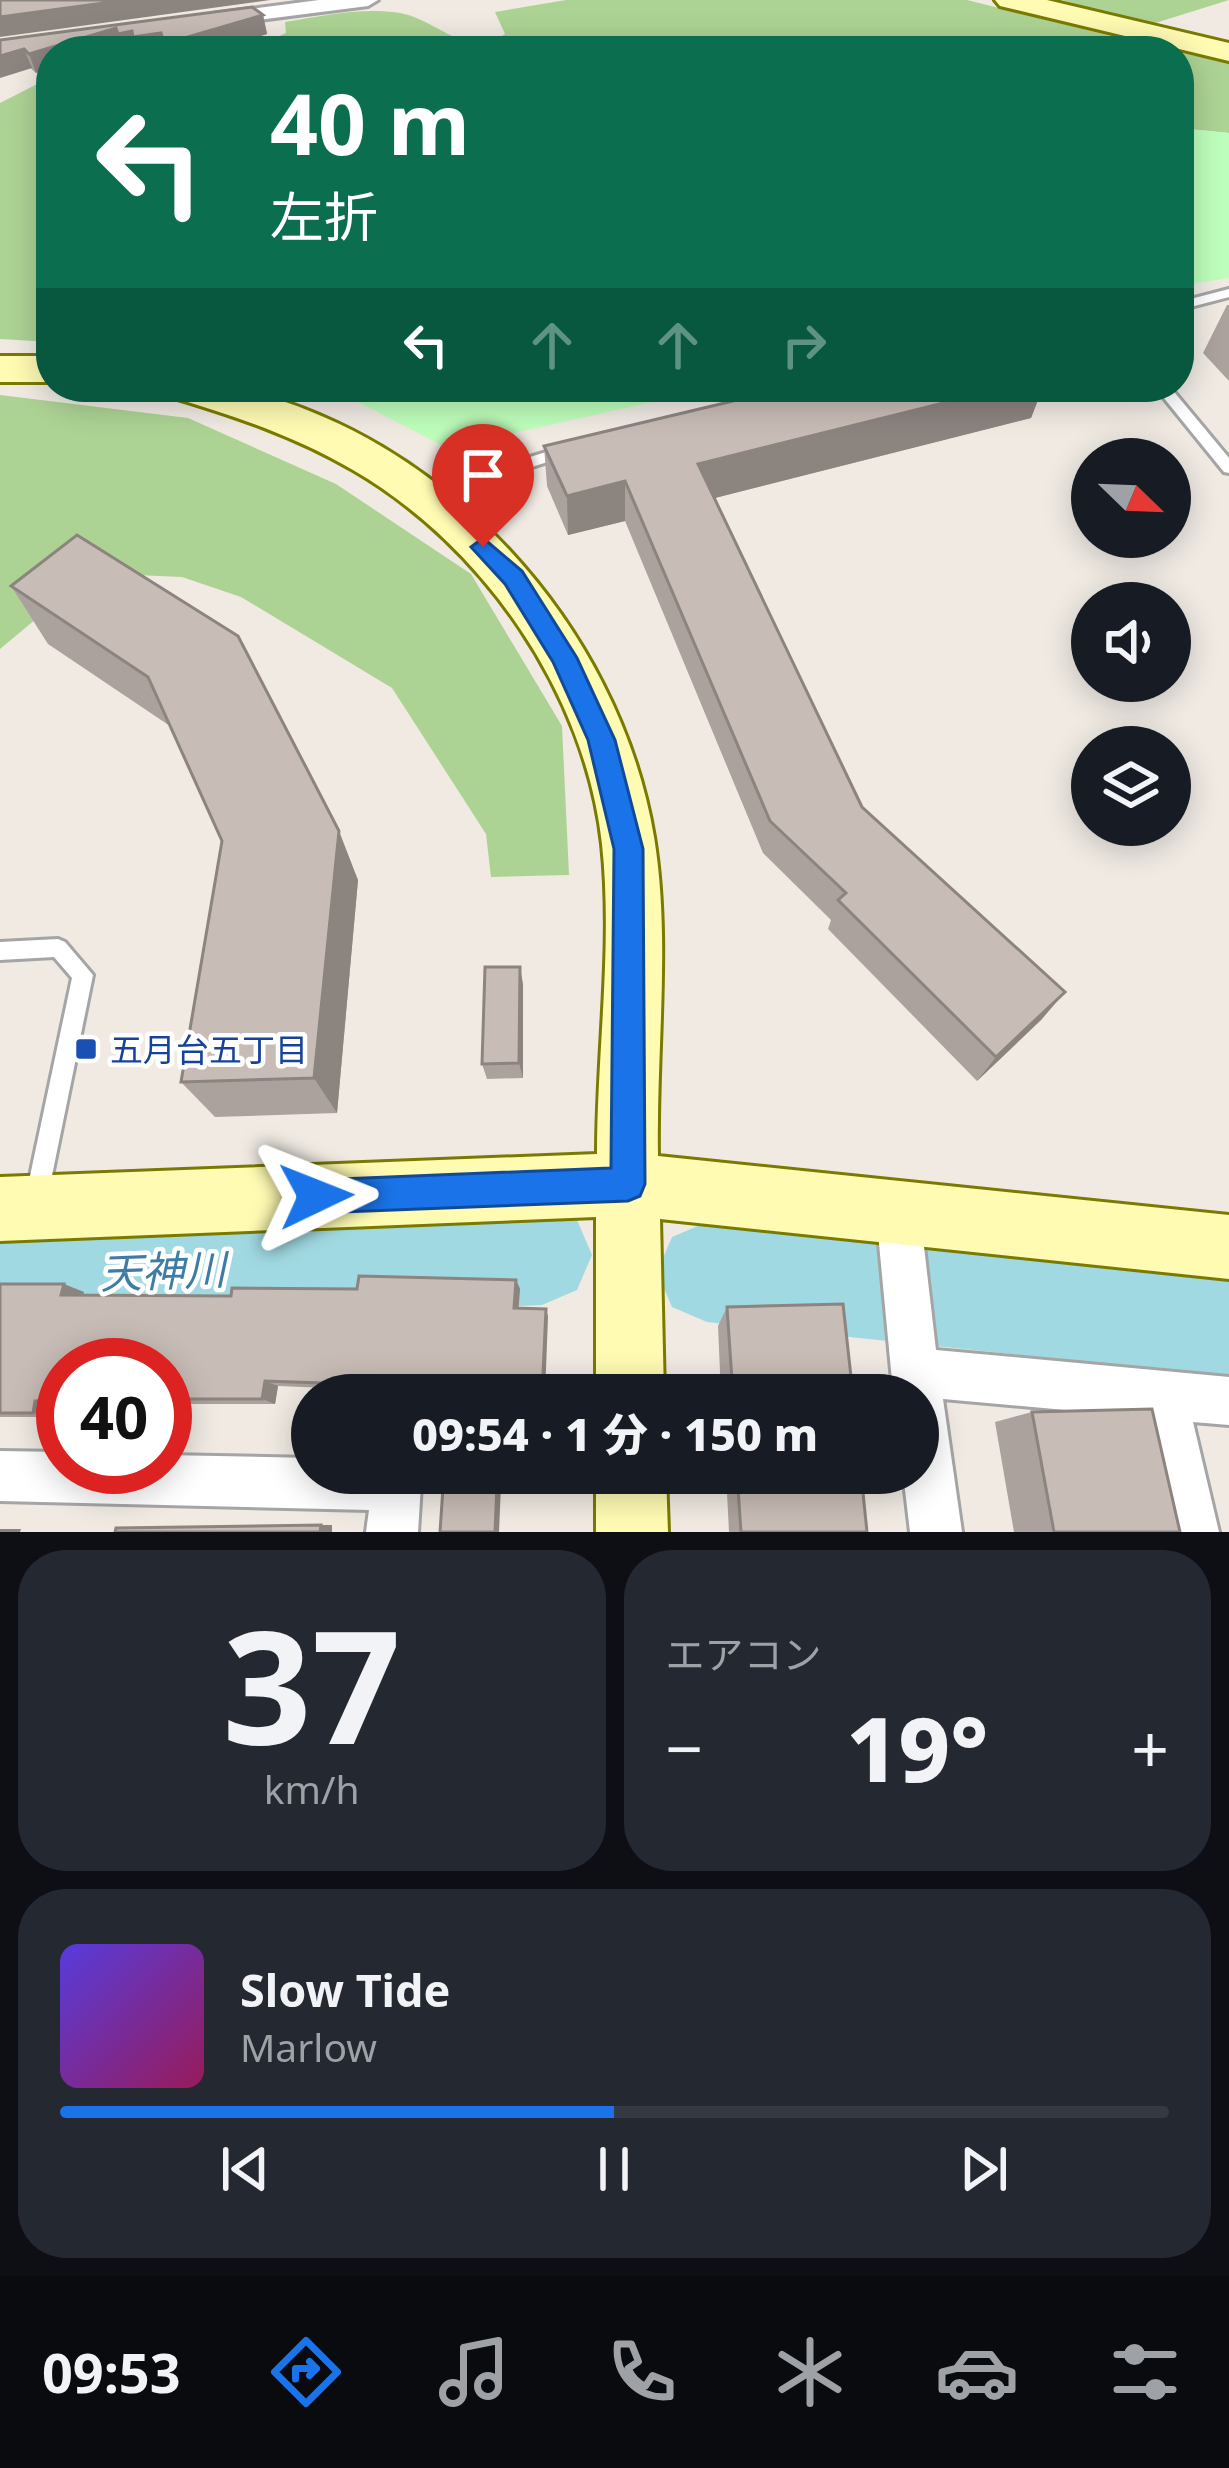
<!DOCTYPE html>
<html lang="ja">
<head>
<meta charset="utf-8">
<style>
	:root { --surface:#171b24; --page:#242831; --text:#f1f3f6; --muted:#9ea1a6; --line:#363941; --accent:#1a73e8 }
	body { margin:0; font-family:"Noto Sans","Noto Sans JP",sans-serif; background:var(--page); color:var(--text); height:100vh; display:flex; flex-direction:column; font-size:45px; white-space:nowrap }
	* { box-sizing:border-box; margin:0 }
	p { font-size:39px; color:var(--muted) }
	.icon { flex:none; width:66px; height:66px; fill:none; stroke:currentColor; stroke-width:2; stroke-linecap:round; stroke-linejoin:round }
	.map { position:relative; height:1532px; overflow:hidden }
	.details { display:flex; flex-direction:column; gap:18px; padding:18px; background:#0d0f14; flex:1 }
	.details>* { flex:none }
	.banner { position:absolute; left:36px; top:36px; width:1158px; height:366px; border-radius:48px; box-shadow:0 6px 30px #0003; background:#0b6e4f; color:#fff; overflow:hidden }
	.needle { width:78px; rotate:113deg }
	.tools { position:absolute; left:1071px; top:438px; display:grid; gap:24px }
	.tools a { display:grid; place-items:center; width:120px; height:120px; border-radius:50%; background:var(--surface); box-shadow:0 6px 30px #0003; font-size:60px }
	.speed { position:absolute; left:36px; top:1338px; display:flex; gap:24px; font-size:60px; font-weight:700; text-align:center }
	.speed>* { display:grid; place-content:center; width:156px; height:156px; border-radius:50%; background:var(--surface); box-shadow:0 6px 30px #0003; line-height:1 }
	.speed .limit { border:18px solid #d22; background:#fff; color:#111 }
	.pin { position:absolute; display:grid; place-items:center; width:102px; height:102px; color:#fff; margin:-123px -51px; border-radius:50% 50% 50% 0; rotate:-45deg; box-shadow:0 0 12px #0007 }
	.pin .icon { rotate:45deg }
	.me { position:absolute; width:132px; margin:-66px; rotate:88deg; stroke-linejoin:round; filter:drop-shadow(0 0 9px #0008) }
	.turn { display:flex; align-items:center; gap:42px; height:252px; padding:0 36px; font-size:54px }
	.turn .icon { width:156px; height:156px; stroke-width:2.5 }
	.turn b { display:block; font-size:84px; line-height:102px }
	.lanes { display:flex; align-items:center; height:114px; padding:0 36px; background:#0003; justify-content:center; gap:60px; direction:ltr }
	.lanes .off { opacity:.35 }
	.big { font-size:90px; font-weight:800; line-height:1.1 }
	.details .card { flex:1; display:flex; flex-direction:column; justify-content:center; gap:18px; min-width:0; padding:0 42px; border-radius:48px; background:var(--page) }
	.details .dial { align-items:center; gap:0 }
	.dial b { font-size:156px; line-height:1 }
	.song { display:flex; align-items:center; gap:36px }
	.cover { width:144px; height:144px; border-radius:18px; background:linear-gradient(135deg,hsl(250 70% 55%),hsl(330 70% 35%)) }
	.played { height:12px; border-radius:6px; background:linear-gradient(90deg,var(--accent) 50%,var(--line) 50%) }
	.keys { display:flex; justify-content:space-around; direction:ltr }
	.heat { display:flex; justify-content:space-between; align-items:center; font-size:66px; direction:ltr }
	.details .tiles { flex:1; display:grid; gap:18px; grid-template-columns:1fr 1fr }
	.card:last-child { grid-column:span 2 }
	.trip { position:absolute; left:291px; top:1374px; width:648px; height:120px; border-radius:60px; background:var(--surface); box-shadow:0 6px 30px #0003; font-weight:800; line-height:120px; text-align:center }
	.tabs { display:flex; height:192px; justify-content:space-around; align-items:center; background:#090b0e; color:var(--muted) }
	.tabs .icon { width:84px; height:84px }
	.tabs .current { color:var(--accent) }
	.tabs b { font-size:54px; color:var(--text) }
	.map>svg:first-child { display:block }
	.forest { fill:#add394 }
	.park { fill:#befebc }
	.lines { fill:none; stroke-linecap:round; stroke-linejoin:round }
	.river { fill:#a0d9e1; fill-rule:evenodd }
	.lane-casing { stroke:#a5a5a5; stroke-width:6 }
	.street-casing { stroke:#a5a5a5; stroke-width:6 }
	.secondary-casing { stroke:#7a7a00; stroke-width:6 }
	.lane { fill:#fff; fill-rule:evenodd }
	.street { fill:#fff; fill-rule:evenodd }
	.secondary { fill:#fffbb3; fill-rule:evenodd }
	.wall { fill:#aca29d }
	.shaded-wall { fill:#8c847f }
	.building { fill:#c8bcb6; stroke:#8c847f; stroke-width:3 }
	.route { fill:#1a73e8; stroke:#114b97; stroke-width:3 }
	.transit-dot { fill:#1a4fb4; stroke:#fff; stroke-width:4.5 }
	.labels { text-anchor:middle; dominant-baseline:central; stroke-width:9; stroke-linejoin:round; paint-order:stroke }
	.transit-label { font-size:33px; fill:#164399; stroke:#fff; text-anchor:start }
	.near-water-label { font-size:42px; font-style:italic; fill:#3e7ca6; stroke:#fff }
</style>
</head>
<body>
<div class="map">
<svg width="1229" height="1532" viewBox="0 0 1229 1532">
	<rect width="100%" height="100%" fill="#f0eae3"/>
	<!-- forest -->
	<path class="forest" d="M566 0H967L1170 51H247L286 33 285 22C323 16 361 7 400 13 439 20 464 60 505 34L495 12Z
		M1062 0H1229L1149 25Z
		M1179 53 1229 62V133L1179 128Z
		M51 77V342L0 339V103Z
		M0 395 188 418 336 484 471 574 562 726 569 875 491 877 486 834 392 688 241 597 182 577 91 573 0 649Z"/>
	<!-- park -->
	<path class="park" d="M1179 128 1229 133V278L1179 286Z
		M307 387H720L447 448 354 400Z"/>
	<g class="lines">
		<!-- river -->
		<path class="river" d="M542 1205 577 1220 592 1255 577 1290 542 1305 0 1327V1227Z
			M707 1222 1229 1275V1377L707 1322 672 1307 657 1272 672 1237Z"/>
		<defs>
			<path id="lane" d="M1229 289V297L1179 310V302Z
				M1155 387H1170L1229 458V473L1224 472Z
				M568 445 575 450 573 454 424 501 416 496 419 492Z
				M58 939 65 942 93 975 48 1195 45 1203 37 1206 29 1203 26 1195 72 978 54 957 0 960V942Z"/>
			<path id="street" d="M319 0H378L368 6 212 26 201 20 212 14Z
				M898 1190 914 1196 920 1212 936 1350 1229 1377V1425L1193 1422 1219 1532H1167L1142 1417 943 1399 962 1532H910L903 1473H918V1395L893 1391 876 1212 882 1196Z
				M0 1451 63 1452V1467H165V1455L312 1458V1473H416L421 1485 418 1532H366L369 1510 0 1501Z"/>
			<path id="secondary" d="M995 0H1047L1229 43V61L1000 6Z
				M0 356H51V382H0Z
				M162 387C185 387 212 383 235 388 444 434 619 626 654 837 671 940 656 1051 658 1156L1229 1215V1279L660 1219 664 1395H596V1217L0 1241V1177L597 1154C597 1052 613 946 602 844 585 693 484 546 353 470 295 436 232 415 168 396Z
				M596 1473H666L668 1532H596Z"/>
		</defs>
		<!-- lane casing -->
		<use href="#lane" class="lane-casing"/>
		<!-- street casing -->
		<use href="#street" class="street-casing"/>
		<!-- secondary casing -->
		<use href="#secondary" class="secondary-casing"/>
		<!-- lane -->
		<use href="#lane" class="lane"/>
		<!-- street -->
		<use href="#street" class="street"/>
		<!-- secondary -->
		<use href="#secondary" class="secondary"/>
	</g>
	<!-- wall -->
	<path class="wall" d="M263 15 267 34 211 51H124L122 47 110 51H51L36 73 0 40Z
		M1227 305H1229V381L1203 353Z
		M792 387H1043L1031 418 715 498 862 807 1042 1019 977 1081 828 929 831 920 763 853 625 521 568 535 547 486 544 446Z
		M77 535 358 880 337 1113 215 1117 181 1082 222 841 170 726 48 644 11 586Z
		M523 984V1078L487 1079 482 1064Z
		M516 1280 520 1289 518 1308 546 1309 548 1317 351 1389 278 1386 275 1404H165V1365H63V1406H57L55 1417H0V1284L84 1292 83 1295 231 1296Z
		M727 1307 853 1395H721L718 1326Z
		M1032 1412 1180 1532H1014L995 1422Z
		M726 1473H861L867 1532H729Z"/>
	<!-- shaded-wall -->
	<path class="shaded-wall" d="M126 0H270L0 37V17Z
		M263 15 267 34 211 51H124L122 47 110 51H51V69L36 73 29 54 116 28 132 31 161 33Z
		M24 49 32 68 0 78V56Z
		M1008 387H1043L1031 418 695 503 698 464Z
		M625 481V521L568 535 567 496Z
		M339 831 358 880 337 1113 314 1078Z
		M520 967 523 984V1078L519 1063Z
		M1065 992 1042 1019 977 1081 996 1057Z
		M516 1280 520 1289 518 1316 514 1308Z
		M64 1284 84 1292 81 1303 61 1295Z
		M546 1309 548 1317 545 1395H542Z
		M265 1381 278 1386 275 1404 262 1399Z
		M35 1401 57 1406 55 1417 33 1413Z
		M497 1484 501 1486 499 1532H495Z
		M321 1525H332V1532H320Z
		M0 1529H21L20 1532H0Z"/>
	<!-- building -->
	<path class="building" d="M0 0H126L0 17Z
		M252 7 263 15 164 44 161 33 133 37 132 31 118 34 116 28 29 54 24 49 0 56V40Z
		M792 387H1008L698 464 862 807 1065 992 996 1057 838 900 846 893 770 821 625 481 567 496 544 446Z
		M77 535 238 636 339 831 314 1078 181 1082 222 841 148 677 11 586Z
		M485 967H520L519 1063 482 1064Z
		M359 1276 516 1280 514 1308 546 1309 542 1395H350L351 1384 265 1381 262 1399H165V1365H63V1400L35 1401 33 1413H0V1284H64L61 1295 231 1296 232 1288 357 1289Z
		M843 1304 853 1395H733L727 1307Z
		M1152 1409 1180 1532H1054L1032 1412Z
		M444 1473H538V1484H497L495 1532H440Z
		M737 1473H861L867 1532H741Z
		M321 1525 320 1532H115L116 1528Z"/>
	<!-- route -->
	<path class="route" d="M483 538 522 571 577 658 615 740 643 849 645 1184 640 1196 628 1201 316 1213 304 1208 299 1196 304 1184 316 1180 611 1168 614 849 588 740 553 662 505 584 471 547Z"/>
	<!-- markers -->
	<rect class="transit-dot" x="74" y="1037" width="24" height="24" rx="6"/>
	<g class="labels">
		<!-- transit labels -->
		<g class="transit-label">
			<text x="110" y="1049">五月台五丁目</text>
		</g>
		<!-- near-water labels -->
		<g class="near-water-label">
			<text transform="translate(163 1270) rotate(-2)">天神川</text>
		</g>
	</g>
</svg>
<div class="tools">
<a><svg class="needle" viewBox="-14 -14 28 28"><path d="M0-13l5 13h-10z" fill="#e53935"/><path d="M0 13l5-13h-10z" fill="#9ea1a6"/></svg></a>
<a><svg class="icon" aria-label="sound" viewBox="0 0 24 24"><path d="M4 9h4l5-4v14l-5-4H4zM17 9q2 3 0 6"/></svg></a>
<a><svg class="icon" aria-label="layers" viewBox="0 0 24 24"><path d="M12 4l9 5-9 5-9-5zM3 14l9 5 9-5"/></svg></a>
</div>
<div class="speed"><div class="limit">40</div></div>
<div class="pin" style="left:483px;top:547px;background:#d93025"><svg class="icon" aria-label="arrive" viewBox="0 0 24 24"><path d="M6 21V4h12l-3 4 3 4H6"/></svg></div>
<svg class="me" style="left:316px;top:1196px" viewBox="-20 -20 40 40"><path d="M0-17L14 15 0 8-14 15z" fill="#1a73e8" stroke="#fff" stroke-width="4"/></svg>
<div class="trip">09:54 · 1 分 · 150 m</div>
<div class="banner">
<div class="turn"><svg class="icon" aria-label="left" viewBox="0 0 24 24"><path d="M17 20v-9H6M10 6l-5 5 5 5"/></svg><div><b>40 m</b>左折</div></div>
<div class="lanes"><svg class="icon" aria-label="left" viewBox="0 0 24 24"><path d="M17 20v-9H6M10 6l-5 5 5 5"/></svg><svg class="icon off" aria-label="ahead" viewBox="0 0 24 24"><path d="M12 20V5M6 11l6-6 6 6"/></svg><svg class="icon off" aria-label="ahead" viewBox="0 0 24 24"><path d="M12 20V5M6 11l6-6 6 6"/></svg><svg class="icon off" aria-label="right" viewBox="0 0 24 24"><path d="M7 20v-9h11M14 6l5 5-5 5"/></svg></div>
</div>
</div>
<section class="details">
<div class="tiles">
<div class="card dial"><b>37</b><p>km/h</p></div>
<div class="card"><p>エアコン</p>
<div class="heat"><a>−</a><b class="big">19°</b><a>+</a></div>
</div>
<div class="card">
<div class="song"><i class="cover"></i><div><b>Slow Tide</b><p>Marlow</p></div></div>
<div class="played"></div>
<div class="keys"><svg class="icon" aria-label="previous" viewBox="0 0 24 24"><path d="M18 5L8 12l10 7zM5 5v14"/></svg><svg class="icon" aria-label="pause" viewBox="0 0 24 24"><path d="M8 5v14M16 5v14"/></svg><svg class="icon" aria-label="next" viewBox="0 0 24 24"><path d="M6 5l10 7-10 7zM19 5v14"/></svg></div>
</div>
</div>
</section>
<nav class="tabs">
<b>09:53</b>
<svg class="icon current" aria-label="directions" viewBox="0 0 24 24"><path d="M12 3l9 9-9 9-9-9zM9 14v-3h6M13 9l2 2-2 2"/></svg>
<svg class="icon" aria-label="music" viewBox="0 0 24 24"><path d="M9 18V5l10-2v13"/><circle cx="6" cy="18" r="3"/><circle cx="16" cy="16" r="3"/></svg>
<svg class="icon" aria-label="phone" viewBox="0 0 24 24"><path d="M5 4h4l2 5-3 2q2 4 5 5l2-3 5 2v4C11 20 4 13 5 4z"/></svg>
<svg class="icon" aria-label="climate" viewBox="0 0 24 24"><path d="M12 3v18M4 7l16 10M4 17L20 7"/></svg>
<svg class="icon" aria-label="car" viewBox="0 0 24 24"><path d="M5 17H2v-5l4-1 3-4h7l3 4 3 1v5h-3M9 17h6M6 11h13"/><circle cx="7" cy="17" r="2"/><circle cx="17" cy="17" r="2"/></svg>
<svg class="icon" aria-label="filters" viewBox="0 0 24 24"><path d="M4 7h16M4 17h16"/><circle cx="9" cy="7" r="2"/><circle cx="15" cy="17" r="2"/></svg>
</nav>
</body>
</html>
